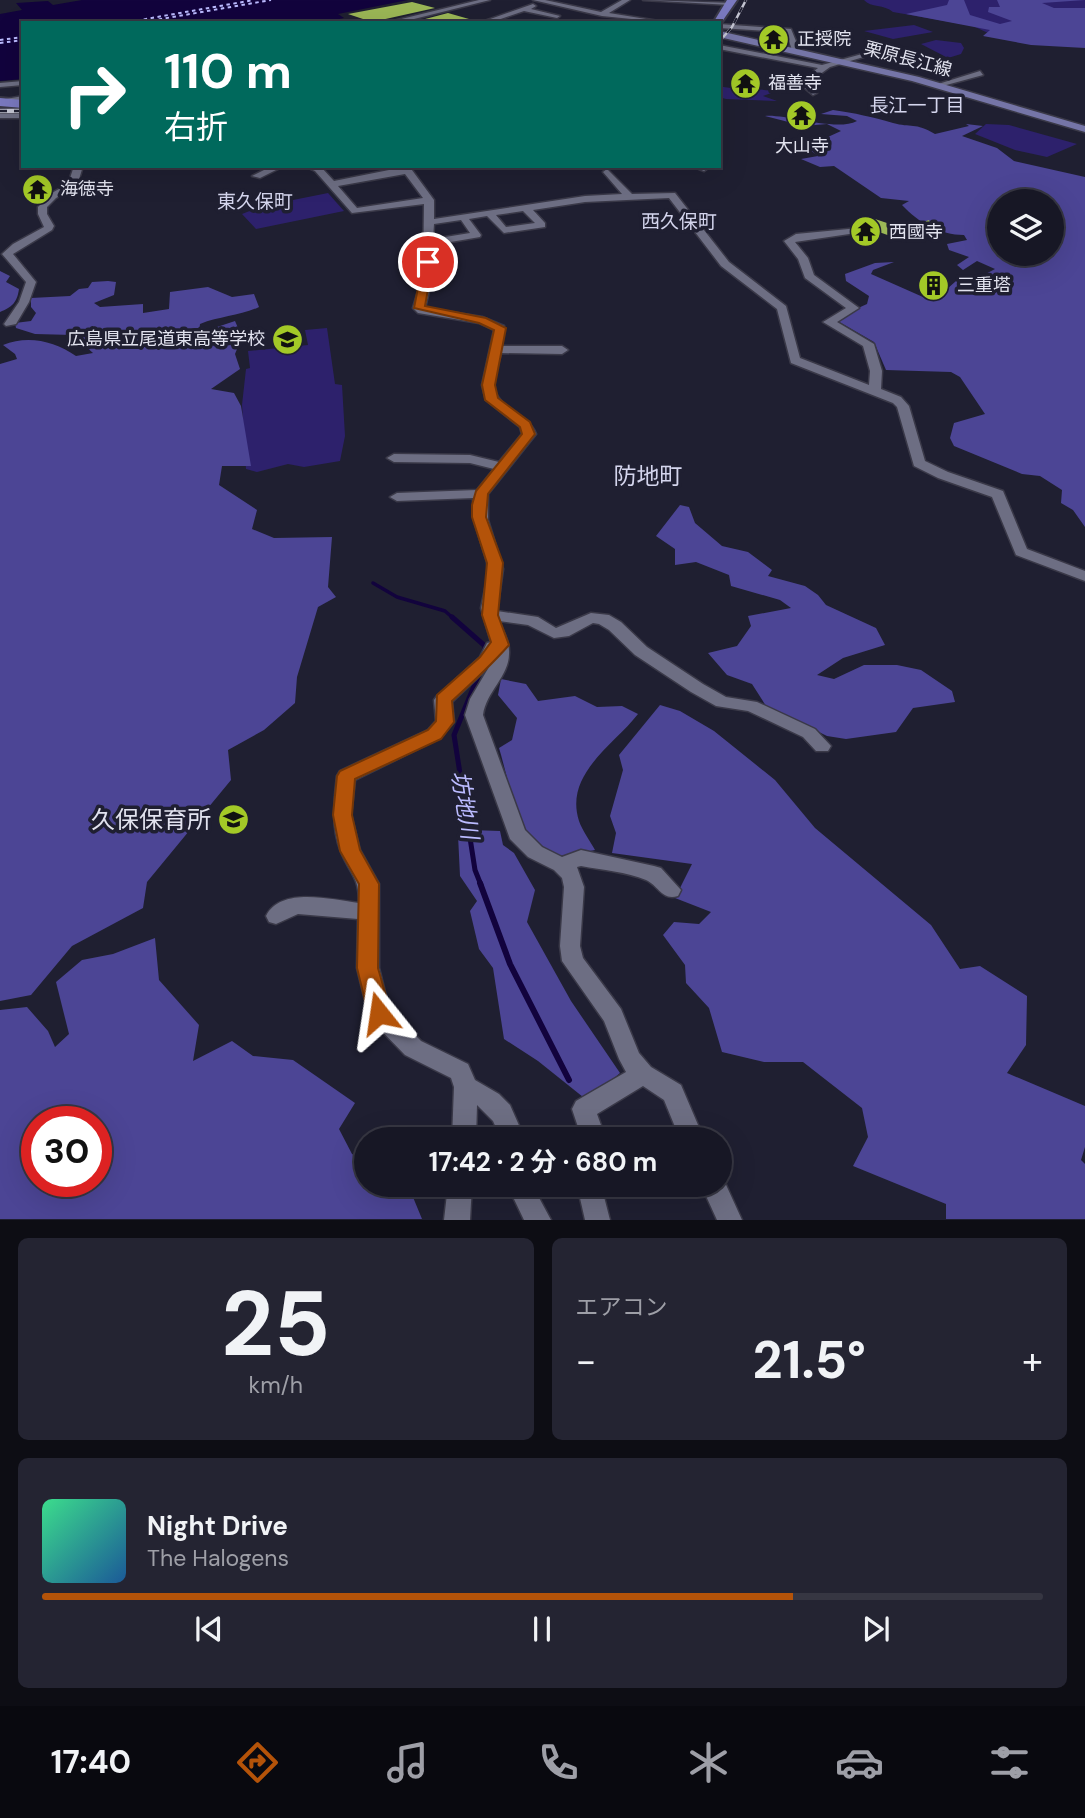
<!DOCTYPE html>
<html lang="ja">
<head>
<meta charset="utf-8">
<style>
	:root { --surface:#171725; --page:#242432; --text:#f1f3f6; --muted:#9e9fa7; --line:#363642; --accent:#b45309 }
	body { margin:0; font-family:"DM Sans","Noto Sans JP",sans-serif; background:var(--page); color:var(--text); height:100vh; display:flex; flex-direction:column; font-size:26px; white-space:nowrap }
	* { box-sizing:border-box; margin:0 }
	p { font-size:23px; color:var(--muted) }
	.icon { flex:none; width:38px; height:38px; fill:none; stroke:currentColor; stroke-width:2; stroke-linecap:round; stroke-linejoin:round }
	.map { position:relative; height:1220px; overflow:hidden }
	.sheet { display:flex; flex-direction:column; gap:18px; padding:18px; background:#0d0d14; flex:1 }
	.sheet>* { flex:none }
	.top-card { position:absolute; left:21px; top:21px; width:700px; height:147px; border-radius:0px; box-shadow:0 7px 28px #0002,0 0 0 2px var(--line); background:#00695c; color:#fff; overflow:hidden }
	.tools { position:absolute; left:987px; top:189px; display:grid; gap:14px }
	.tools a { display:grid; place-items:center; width:77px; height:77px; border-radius:50%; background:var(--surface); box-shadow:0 7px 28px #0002,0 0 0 2px var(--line); font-size:35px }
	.speed { position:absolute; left:21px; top:1106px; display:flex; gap:14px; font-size:35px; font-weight:700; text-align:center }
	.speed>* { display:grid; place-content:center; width:91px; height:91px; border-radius:50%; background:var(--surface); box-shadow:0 7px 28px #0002,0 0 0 2px var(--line); line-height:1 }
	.speed .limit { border:10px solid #d22; background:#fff; color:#111 }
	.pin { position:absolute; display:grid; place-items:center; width:60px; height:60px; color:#fff; margin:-30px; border:4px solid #fff; border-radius:50%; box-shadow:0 2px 7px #0007 }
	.me { position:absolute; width:77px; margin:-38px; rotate:345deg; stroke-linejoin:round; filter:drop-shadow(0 0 5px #0008) }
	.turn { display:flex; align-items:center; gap:24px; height:147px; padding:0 28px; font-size:32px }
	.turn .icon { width:91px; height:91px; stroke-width:2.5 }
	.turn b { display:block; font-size:49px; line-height:60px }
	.big { font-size:52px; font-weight:700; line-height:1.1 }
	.sheet .widget { flex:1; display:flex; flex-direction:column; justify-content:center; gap:10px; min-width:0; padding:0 24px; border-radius:10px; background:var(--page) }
	.sheet .dial { align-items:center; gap:0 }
	.dial b { font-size:91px; line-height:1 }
	.song { display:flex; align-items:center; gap:21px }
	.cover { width:84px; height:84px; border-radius:10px; background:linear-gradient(135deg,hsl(150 70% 55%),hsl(210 70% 35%)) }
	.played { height:7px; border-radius:4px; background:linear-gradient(90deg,var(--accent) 75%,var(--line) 75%) }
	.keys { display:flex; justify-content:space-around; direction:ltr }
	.heat { display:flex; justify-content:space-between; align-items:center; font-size:38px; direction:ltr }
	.sheet .tiles { flex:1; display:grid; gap:18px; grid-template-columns:1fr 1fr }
	.widget:last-child { grid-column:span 2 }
	.trip { position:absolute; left:354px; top:1127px; width:378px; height:70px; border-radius:35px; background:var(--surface); box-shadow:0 7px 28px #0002,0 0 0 2px var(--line); font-weight:700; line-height:70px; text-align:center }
	.tab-bar { display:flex; height:112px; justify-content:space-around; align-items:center; background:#09090f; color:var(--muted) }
	.tab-bar .icon { width:49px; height:49px }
	.tab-bar .current { color:var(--accent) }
	.tab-bar b { font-size:32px; color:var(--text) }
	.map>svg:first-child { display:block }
	.green { fill:#2d216c }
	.forest { fill:#4c4595; fill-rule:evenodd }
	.water { fill:#12033d }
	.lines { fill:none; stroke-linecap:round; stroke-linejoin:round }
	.stream-far2 { stroke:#12033d; stroke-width:3.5 }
	.stream-far1 { stroke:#12033d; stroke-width:5 }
	.stream { stroke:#12033d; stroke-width:6 }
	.ferry { stroke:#bbf; stroke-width:2; stroke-dasharray:3.5 3.5; stroke-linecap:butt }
	.building { fill:#9bb756 }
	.minor-casing { stroke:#3a3948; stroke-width:3 }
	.major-casing { stroke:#3a3948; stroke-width:3 }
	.highway-casing { stroke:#3a3948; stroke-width:4 }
	.minor { fill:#6d6e83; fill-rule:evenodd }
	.major { fill:#7575a7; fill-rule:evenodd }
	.highway { fill:#7a79bf; fill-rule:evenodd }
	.rail-far1-casing { stroke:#c3c4d1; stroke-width:2.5 }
	.rail-casing { stroke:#c3c4d1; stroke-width:4.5 }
	.rail-far1 { stroke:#1f1f31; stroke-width:2; stroke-dasharray:6; stroke-linecap:butt }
	.rail { stroke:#1f1f31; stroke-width:2.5; stroke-dasharray:7; stroke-linecap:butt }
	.route { fill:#b45309; stroke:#753606; stroke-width:2 }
	.labels { text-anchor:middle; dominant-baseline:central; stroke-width:7; stroke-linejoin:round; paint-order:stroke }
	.far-poi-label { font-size:18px; fill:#e2e3ef; stroke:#1f1f31; text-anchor:start }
	.far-street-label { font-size:18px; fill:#e2e3ef; stroke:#1f1f31 }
	.far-neighbourhood-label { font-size:19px; fill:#d4d5ed; stroke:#1f1f31 }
	.neighbourhood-label { font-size:23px; fill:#d4d5ed; stroke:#1f1f31 }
	.water-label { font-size:23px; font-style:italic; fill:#bbf; stroke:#1f1f31 }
	.near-poi-label { font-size:24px; fill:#e2e3ef; stroke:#1f1f31; text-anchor:end }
</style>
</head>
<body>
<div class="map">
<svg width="1085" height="1220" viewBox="0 0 1085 1220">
	<rect width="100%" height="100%" fill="#1f1f31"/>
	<!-- green -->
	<path class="green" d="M864 0H1085V44L1001 39 973 26 893 12C884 4 871 8 864 0Z
		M914 25 933 32 893 39 864 31Z
		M936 40 961 43 964 48 961 54 948 58 921 44Z
		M719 86C734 90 768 88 774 92L763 96 777 101 726 99 719 97Z
		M986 124 1009 125 1077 144 1047 157 1015 150 975 134Z
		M286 193 293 200 328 193 344 211 256 229 242 214 278 200 275 195Z
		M327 328 335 384 342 385 345 436 340 461 304 467 288 464 257 472 246 469 242 405 246 369 250 368 248 351 308 345 305 330Z"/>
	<!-- forest -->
	<path class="forest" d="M949 0H964L970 15 1000 24 1012 21 988 12 989 7H1000L997 0H1085L1042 3 1054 8H1085V48L1031 45 983 36 990 30 906 14 947 5Z
		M833 110C855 113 872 117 893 123 911 128 915 122 935 134L969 126 966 124 983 126 962 136 997 148 1014 161 1085 177V527L1073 510 1061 503 1062 490 1040 476 1022 474 954 446 950 438 954 423 985 414 960 377 951 372 886 370 874 342 834 319 867 304 869 296 846 281 845 274 875 263 894 262 873 270 871 274 923 297 940 295 963 275 980 277 995 269 977 261 963 270 957 265 969 257 949 250 947 244 967 240 964 235C940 235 919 223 902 205L909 201 881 198 834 166 820 167 801 159 818 156 806 147 841 131 827 124 804 126 765 116C787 114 836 132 857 121L847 116 821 114ZM999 201H1052V254H999Z
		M0 271 10 276 6 282 19 289C17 303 12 307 0 312Z
		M108 281 116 282 114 295 94 303 100 307 143 304V313L169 309 170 292 208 287 232 297 254 294 259 307C240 316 220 316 200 324L199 333 235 321 242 337 235 354 240 369 211 389 234 393 241 406 251 466H222L219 485 257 510 252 529 274 538 332 537 328 587 336 597 318 607 297 677 295 703 264 730 228 750 231 780 147 882 143 908 72 946 31 995 0 1001V364L17 359 15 354 3 345C28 335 54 341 76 356L93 353 73 335 35 334 16 328 15 323 31 321 36 313 31 307V298L70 296 79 289 88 288 92 282Z
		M680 505 689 507 695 523 722 546 748 552 772 570 768 576 805 586 818 595 826 605 876 628 885 645 843 658 817 675 834 679 864 665H897L921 670 952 691 955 702 913 708 896 732 846 739 827 736 766 706 752 684 727 675 708 653 737 646 751 626 748 616 791 608 780 600 731 586 729 575 696 562 675 565V549L656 536Z
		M501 679 526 684 538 701 575 696 597 707 622 706 638 714C614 745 564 774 579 821 582 830 590 841 595 850 580 853 557 861 543 851 517 834 508 777 499 748L512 740 517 718 498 695Z
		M660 705 680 711 714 731 775 780 815 828 931 925 960 969 980 966 1027 996 1026 1045 1007 1073 1085 1106V1147L1081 1160 1085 1164V1219H946V1204L853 1166 868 1137 862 1108 803 1062H764L722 1052 709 1008 686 983 685 965 663 935 674 922 699 924 711 912 675 898 692 864 612 853 616 833 610 816 623 770 619 755Z
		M470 830 500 831 503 845 514 853 535 890 527 922 571 1001 620 1073 588 1101 538 1061 504 1039 493 968 479 949 470 911 477 901 460 876 458 835Z
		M155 938 159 980 199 1025 193 1061 232 1041 253 1056 293 1060 355 1103 339 1129 352 1154 366 1161V1185H408L422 1219H0V1010L27 1007 48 1031 55 1047 69 1034 56 982 82 960 113 954ZM37 1122H96V1181H37Z"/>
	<!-- water -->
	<path class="water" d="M82 0H408L338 14 344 18 320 23H23V79L0 81V14L22 10 16 3 48 1 53 5Z"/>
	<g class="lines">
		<!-- stream-far2 -->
		<path class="stream-far2" d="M373 583 397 597 445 611 454 619"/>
		<!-- stream-far1 -->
		<path class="stream-far1" d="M452 617 485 646 484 652
			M479 674 454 735 475 870 481 885"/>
		<!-- stream -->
		<path class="stream" d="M480 883 510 964 569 1080"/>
		<!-- ferry -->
		<path class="ferry" d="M123 23 254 0
			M138 23 271 0
			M0 40 23 37
			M0 43 23 40"/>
	</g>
	<!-- building -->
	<path class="building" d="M412 2 435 8 372 22 348 14Z
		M448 13 469 19V23H410Z
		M872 218 905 229 929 220 932 231 904 241 857 224Z"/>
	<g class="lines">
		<defs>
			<path id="minor" d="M479 0H490L398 23H385Z
				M533 0H545L601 12 622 0H630L609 13 671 23 602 16Z
				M643 0 733 3 730 5Z
				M533 4 536 6 531 9 560 16 557 18 524 11 489 23H479Z
				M719 24 791 29 800 51 793 53 786 32 719 28Z
				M719 45 822 65 873 51 877 53 830 67 808 83 817 93 813 95 799 83 818 68 719 49Z
				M980 71 983 75 939 87 935 85Z
				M23 81V85L0 87V83Z
				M23 96V100L0 104V100Z
				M0 114H23V118H0Z
				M74 166H83L77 186 56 198 47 207V214L54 226 52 230 13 254 36 282 29 302 16 324 6 326 4 324 19 302 26 282 2 254 13 244 44 227 38 214V207L50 194 68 184Z
				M272 166H284L260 178 252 176Z
				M304 166 321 167 334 181 409 166 434 200V219L585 196 622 194 603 172 607 169 632 194 675 193 729 262 786 306 800 358 869 385 870 371 863 346 823 322 846 308 805 278 798 259 784 241 796 234 859 228V232L856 233 795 242 808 258 814 275 859 308 837 322 874 344 882 371 881 389 901 397 909 406 925 461 948 472 1003 491 1027 549 1085 571V581L1016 555 992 497 938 478 914 466 897 407 893 403 791 363 777 309 721 266 669 198 585 202 533 210 545 223V227L504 233 487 216 469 219 481 235 480 237 433 245V275L425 308 482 317 504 326 502 346H562L568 350 562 354 501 353C499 363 494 375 494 385 495 408 528 413 536 434L488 494V520L503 569 497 611 538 617 556 628 591 613 609 615 621 622 647 647 703 684 726 697 757 702 815 729 831 746 828 751H816L803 737 748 711 716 706 691 692 635 655 609 630 599 624 593 623 569 636 554 638 528 625 499 621C503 632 510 642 509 654 509 676 486 692 483 715L525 830 542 847 562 857 581 850 654 866 661 868 681 890 678 896C662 901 659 886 646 880 627 872 602 870 581 866L577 867 584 887 580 946 583 958 621 1009 639 1053 651 1067 681 1085 704 1139H680L664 1100 643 1086 597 1114 606 1139H582L572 1109 576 1101 626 1072 619 1059 604 1021 562 961 560 946 564 887 562 878 554 870 528 857 510 839 465 715 470 699 489 667 452 702 454 722 440 738 355 780 351 815 360 850 379 884V968L389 1008 421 1041 468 1064 475 1080 499 1094 510 1105 525 1139H501L493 1121 477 1105 476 1139H452L454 1087 451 1078 405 1055 371 1020 368 1013 357 968 358 919 298 914 276 924 269 922 266 916C281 886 332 900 359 903 359 876 350 874 341 852 331 827 334 802 337 776L340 771 428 730 436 721 434 700 437 696 480 657 487 643 491 642 481 608 488 575 487 562 474 520 473 498 397 501 390 497 397 493 477 490 494 469 470 463 394 462 387 458 394 454 470 455 499 462 522 434 520 427 486 400 482 385 494 330 479 323 418 313 413 308 423 275 424 204 352 213 315 171ZM405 174 423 198 357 208 338 186ZM523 211 535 223 506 227 496 215ZM461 220 470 233 433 239 434 224Z
				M692 166H707L708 168 704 171Z
				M719 1175 722 1176 742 1220H717L701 1185H719Z
				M448 1185H472L470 1220H444Z
				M512 1185H536L537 1194 551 1220H524L513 1197Z
				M577 1185H601L610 1220H585Z"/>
			<path id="major" d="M719 31 919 77 1085 126V132L912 81 719 37Z"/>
			<path id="highway" d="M727 0H737L719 26V23H713Z
				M0 98 23 100V108L0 106Z"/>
		</defs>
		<!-- minor casing -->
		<use href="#minor" class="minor-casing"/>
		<!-- major casing -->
		<use href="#major" class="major-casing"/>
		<!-- highway casing -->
		<use href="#highway" class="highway-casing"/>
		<!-- minor -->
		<use href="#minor" class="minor"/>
		<!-- major -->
		<use href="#major" class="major"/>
		<!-- highway -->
		<use href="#highway" class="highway"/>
		<defs>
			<path id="rail-far1" d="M719 42 732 27 746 0"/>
			<path id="rail" d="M0 111H23"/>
		</defs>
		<!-- rail-far1 casing -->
		<use href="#rail-far1" class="rail-far1-casing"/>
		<!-- rail casing -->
		<use href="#rail" class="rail-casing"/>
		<!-- rail-far1 -->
		<use href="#rail-far1" class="rail-far1"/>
		<!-- rail -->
		<use href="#rail" class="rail"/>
	</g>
	<!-- route -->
	<path class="route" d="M428 259 433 262 425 306 486 318 506 328 495 385 498 398 530 422 535 434 488 494 486 517 503 563 498 615 509 645C492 664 472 683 452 701L454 722 441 739 355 779 352 815 360 850 379 884 378 968 391 1013 387 1020 379 1023 372 1020 368 1013 357 968 359 884 340 851 333 815 337 776 340 771 428 730 436 721 437 695 480 657 491 642 482 615 487 563 472 517V505L476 491 522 434 520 427 485 400 482 385 494 330 479 323 414 308 423 262Z"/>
	<!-- icons -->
	<defs>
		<symbol id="temple-disc" viewBox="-11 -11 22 22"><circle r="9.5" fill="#a3c927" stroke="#1f1f31"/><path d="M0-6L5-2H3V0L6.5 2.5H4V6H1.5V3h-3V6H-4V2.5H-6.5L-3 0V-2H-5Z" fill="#111"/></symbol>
		<symbol id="building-disc" viewBox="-11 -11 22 22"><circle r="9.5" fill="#a3c927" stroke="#1f1f31"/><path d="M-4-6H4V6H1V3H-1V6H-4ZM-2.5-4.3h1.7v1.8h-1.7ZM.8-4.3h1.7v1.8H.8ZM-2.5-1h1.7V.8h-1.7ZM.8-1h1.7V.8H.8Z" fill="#111"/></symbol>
		<symbol id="school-disc" viewBox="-11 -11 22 22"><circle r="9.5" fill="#a3c927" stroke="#1f1f31"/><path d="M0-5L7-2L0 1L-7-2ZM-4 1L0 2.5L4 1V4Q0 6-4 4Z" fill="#111"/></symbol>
	</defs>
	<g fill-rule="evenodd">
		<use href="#temple-disc" x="756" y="22" width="35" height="35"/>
		<use href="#temple-disc" x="728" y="66" width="35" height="35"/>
		<use href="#temple-disc" x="784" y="98" width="35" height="35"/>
		<use href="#temple-disc" x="20" y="172" width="35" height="35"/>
		<use href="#temple-disc" x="848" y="214" width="35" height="35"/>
		<use href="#building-disc" x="916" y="268" width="35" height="35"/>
		<use href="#school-disc" x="270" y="322" width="35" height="35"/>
		<use href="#school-disc" x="216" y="802" width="35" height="35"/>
	</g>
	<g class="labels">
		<!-- far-poi labels -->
		<g class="far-poi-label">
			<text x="797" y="39">正授院</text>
			<text x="768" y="83">福善寺</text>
			<text x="802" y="146" text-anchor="middle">大山寺</text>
			<text x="60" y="189">海徳寺</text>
			<text x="889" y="232">西國寺</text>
			<text x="957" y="285">三重塔</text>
			<text x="265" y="339" text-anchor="end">広島県立尾道東高等学校</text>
		</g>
		<!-- far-street labels -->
		<g class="far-street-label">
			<text transform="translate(908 59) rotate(15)">栗原長江線</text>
		</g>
		<!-- far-neighbourhood labels -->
		<g class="far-neighbourhood-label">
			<text x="917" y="105">長江一丁目</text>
			<text x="255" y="201">東久保町</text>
			<text x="679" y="221">西久保町</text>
		</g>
		<!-- neighbourhood labels -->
		<g class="neighbourhood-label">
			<text x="648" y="476">防地町</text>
		</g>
		<!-- water labels -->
		<g class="water-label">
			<text transform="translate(465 805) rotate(81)">坊地川</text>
		</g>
		<!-- near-poi labels -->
		<g class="near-poi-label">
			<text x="211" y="819">久保保育所</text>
		</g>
	</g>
</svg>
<div class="tools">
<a><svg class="icon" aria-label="layers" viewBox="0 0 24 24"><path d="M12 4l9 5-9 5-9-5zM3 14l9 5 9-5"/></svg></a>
</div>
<div class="speed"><div class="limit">30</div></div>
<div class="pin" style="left:428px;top:262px;background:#d93025"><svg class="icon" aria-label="arrive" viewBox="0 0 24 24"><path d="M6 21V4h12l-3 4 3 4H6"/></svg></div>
<svg class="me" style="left:379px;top:1013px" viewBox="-20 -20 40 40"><path d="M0-17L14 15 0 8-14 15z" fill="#b45309" stroke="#fff" stroke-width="4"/></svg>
<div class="trip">17:42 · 2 分 · 680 m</div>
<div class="top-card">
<div class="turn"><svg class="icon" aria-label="right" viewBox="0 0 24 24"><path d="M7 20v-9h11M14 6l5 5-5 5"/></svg><div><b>110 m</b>右折</div></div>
</div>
</div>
<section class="sheet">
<div class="tiles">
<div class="widget dial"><b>25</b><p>km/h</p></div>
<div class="widget"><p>エアコン</p>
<div class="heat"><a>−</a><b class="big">21.5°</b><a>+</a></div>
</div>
<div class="widget">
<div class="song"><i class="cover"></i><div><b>Night Drive</b><p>The Halogens</p></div></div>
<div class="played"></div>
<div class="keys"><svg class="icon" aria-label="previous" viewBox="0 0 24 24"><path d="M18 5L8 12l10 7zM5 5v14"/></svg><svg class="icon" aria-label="pause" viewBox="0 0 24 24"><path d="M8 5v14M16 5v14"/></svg><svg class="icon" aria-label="next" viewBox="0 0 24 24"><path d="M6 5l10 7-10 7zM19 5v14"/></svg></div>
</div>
</div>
</section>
<nav class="tab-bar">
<b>17:40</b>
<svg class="icon current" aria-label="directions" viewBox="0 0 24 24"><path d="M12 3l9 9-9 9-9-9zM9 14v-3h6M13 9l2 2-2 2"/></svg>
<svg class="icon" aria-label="music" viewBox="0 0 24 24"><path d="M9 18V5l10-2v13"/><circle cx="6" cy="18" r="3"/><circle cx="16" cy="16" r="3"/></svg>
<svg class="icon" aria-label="phone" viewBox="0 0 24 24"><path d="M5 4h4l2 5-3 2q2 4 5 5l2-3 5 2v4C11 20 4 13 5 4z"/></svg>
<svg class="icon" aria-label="climate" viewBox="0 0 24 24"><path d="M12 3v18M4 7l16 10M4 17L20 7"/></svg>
<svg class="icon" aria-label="car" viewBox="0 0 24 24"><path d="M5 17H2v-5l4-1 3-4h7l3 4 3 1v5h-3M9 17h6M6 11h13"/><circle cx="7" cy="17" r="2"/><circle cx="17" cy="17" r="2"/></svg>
<svg class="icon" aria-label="filters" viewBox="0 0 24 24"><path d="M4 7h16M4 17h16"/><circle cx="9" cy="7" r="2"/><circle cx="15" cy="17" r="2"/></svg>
</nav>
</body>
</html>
